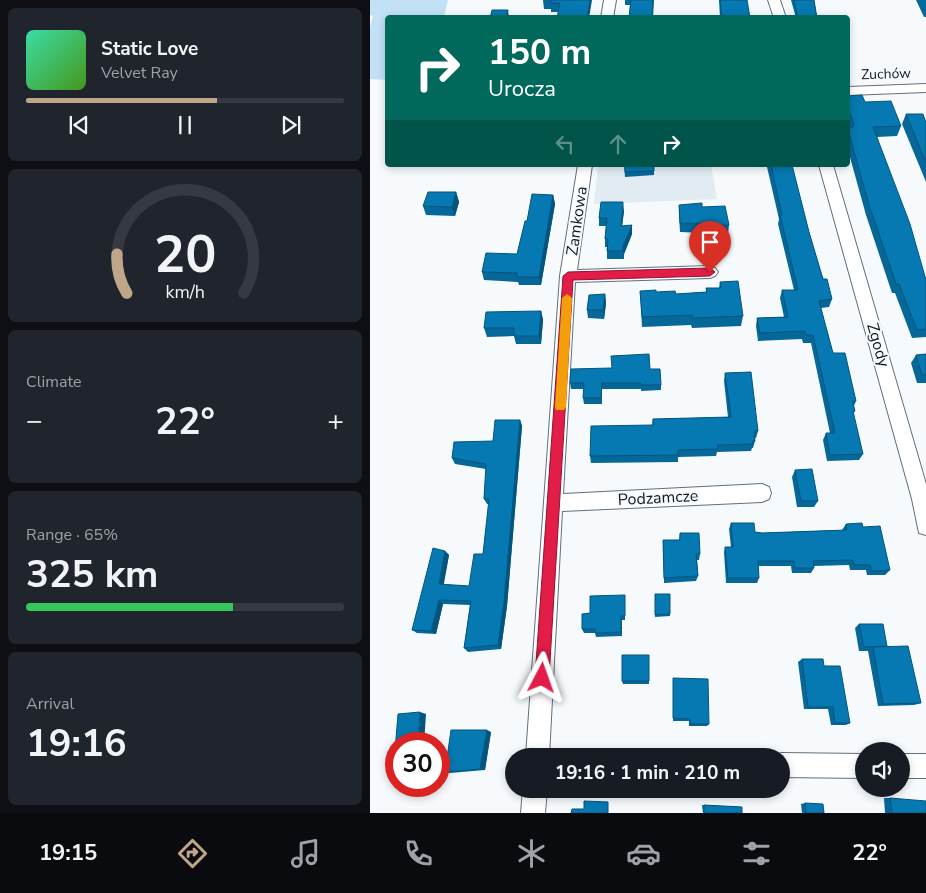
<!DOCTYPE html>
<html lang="en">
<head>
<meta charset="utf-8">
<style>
	:root { --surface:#171b24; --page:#20242c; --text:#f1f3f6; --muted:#9ea1a6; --line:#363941; --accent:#c0a689 }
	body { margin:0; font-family:"Nunito Sans",sans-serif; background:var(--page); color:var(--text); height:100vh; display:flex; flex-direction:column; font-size:19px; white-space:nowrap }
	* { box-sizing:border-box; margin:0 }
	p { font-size:16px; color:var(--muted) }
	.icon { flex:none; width:28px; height:28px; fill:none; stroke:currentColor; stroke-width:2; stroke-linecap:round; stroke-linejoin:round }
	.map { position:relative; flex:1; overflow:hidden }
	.side { display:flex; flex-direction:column; gap:8px; padding:8px; background:#0d0f14; width:370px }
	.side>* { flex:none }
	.hud { position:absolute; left:15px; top:15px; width:465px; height:152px; border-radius:5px; box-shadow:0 2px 8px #0003; background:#00695c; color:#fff; overflow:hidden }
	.fabs { position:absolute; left:485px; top:742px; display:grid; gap:10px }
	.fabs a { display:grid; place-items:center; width:55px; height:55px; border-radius:50%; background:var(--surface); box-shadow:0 2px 8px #0003; font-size:25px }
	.speed { position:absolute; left:15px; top:732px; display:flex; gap:10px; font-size:25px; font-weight:700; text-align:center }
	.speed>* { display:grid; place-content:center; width:65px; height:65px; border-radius:50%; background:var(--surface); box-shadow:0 2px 8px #0003; line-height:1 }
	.speed .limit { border:8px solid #d22; background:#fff; color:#111 }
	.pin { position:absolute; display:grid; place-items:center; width:42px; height:42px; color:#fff; margin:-51px -21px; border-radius:50% 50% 50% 0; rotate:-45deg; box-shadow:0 0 5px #0007 }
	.pin .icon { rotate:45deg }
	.me { position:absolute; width:55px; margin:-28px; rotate:4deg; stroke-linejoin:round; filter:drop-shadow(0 0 4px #0008) }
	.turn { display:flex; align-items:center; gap:18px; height:105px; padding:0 20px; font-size:22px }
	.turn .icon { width:65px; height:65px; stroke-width:2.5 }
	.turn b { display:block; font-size:35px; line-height:42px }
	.lanes { display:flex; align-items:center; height:48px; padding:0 20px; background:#0003; justify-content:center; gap:25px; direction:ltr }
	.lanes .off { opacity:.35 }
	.big { font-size:38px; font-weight:700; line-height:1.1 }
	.side .card { flex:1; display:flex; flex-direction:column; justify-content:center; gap:8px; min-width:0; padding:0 18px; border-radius:8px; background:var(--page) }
	.side .dial { align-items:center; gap:0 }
	.dial svg { height:130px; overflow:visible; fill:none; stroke:var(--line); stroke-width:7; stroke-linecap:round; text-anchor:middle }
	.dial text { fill:var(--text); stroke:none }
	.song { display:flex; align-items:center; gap:15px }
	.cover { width:60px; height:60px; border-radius:8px; background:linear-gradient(135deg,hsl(160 70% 55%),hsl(100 70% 35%)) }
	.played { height:5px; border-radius:2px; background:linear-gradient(90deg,var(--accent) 60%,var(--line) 60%) }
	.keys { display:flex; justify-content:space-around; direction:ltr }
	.heat { display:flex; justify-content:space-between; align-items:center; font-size:28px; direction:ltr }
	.charge { height:8px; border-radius:4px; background:linear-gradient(90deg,#34c759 65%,var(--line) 0) }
	.trip { position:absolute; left:135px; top:748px; width:285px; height:50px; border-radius:25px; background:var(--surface); box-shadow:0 2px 8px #0003; font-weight:700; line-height:50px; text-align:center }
	.dock { display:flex; height:80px; justify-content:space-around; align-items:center; background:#090b0e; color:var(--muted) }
	.dock .icon { width:35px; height:35px }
	.dock .on { color:var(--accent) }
	.dock b { font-size:22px; color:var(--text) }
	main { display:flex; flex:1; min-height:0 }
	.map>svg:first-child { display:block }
	.built { fill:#e0ebf2 }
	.green { fill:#c2e1f7 }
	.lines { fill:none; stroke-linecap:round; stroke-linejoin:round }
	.minor-casing { stroke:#60707c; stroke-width:2 }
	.minor { fill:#fff; fill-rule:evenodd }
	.wall { fill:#056899 }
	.shaded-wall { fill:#04557d }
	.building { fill:#0679b2; stroke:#04557d }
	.route { fill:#e11d48; stroke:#92132f }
	.slow { fill:#f59e0b }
	.labels { text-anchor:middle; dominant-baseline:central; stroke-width:4; stroke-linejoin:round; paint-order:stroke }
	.far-street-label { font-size:14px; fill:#141b20; stroke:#f6fafd }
	.street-label { font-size:16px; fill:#141b20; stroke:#f6fafd }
</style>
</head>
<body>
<main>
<section class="side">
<div class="card">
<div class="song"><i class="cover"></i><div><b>Static Love</b><p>Velvet Ray</p></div></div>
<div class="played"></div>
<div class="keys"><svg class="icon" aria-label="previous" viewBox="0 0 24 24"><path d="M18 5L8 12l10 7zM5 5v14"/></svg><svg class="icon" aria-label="pause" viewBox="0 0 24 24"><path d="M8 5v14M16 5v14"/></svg><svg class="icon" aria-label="next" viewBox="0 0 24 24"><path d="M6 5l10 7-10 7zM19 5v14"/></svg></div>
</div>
<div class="card dial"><svg viewBox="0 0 100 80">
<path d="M14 69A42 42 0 1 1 86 69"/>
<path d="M14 69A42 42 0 0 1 8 45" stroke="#c0a689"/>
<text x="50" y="56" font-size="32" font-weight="700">20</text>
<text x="50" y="72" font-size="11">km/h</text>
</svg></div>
<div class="card"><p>Climate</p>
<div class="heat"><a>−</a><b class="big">22°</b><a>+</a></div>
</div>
<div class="card"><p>Range · 65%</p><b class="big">325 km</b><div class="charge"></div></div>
<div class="card"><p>Arrival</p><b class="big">19:16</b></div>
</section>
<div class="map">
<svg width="556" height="813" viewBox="0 0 556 813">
	<rect width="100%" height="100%" fill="#f6fafd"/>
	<!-- built -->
	<path class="built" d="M228 165H341L347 199 224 204Z"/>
	<!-- green -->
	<path class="green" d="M0 0H78L74 17 18 18 17 80 0 79V27L3 16 0 15Z"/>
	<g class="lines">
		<defs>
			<path id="minor" d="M234 0H246L243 18H231Z
				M398 0H410L416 18H404Z
				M556 84V92L478 95V87Z
				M208 165H222L207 270 340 266 345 268 348 272 345 276 340 278 205 282 193 494 392 484 399 487 401 493 399 499 392 502 192 511 179 756H156L190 276Z
				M449 165H463L556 484V535L549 533 542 499Z
				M411 753 494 754V778L411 777V756H404Z
				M531 754H556V778H531Z
				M153 789H177L175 813H151Z"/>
		</defs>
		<!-- minor casing -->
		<use href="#minor" class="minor-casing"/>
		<!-- minor -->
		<use href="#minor" class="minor"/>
	</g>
	<!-- wall -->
	<path class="wall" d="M173 0H222L188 12H181V9H174Z
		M255 0H284L283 18H259L260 5H255Z
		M349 0H377L380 18H350Z
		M421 0H444L447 18H426Z
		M546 0H556V17H554Z
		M478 96 495 102 531 126 527 136 507 137 556 280V337L542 338 525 293H522L496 215 478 150Z
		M536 114 556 123V182L532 124Z
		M254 165 284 171V175L255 177Z
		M386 165H422L439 232 453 279 462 299 459 307 451 308 463 353 486 401 484 406 485 411 483 414 493 454 489 460 457 461 453 440 456 433H460L441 343H433L432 339 388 341 386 326 387 318 414 317 410 298 412 290H424L408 224 409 219 397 167H387Z
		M86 192 89 202 85 216 56 215 53 206Z
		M183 195 185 204 171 285H149L148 282 114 280 112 272 147 254 157 221Z
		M309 205 332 207 359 225 358 234 334 235V233L310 232 309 215Z
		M254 211 252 226 262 234 254 254V259H237V247H235V239L236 226H229V218Z
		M350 282 373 316 371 326 322 328 321 325 272 327 270 291 306 294 336 292V288H349Z
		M235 294 236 303 234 319 218 318 217 310Z
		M171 311 173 320 171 344H146L144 336 117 337 114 328Z
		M556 354V383H547L541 363 546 355Z
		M280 369 291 385V390L271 391V389H232V404H214L213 398 214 389H201L200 383Z
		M355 373 388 431 386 438H385V441L383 448H382L381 451 347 452 346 456 308 457V462L221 463 220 456 282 425 283 419 358 417 354 381Z
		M150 420 152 426 137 606 131 649 98 652 94 648 100 605 73 604 66 634 47 633 42 630 75 551 79 555 73 585 99 586 113 554 119 504H117L114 499 116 469 85 464 82 458 123 441Z
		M425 470 448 501 444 507H427L422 477Z
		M361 523 385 532 392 533 472 530 476 524 493 527 520 570 515 575H497L496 570H480L479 565 444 566V568L441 573H422L421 566H388L389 578 387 583H356L354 552 355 547H361L359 529Z
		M310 533 330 554 329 560H327L328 576 326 581 294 583 293 540H309Z
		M285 594 300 614V616L285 617Z
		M255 599V620H252V636L226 637 225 633H214L212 629 220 613Z
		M489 624 517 646 551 703 544 705 508 706 498 651H489L485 628Z
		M279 655V684H253L252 681Z
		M432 659 454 666 480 723 476 725H461L458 709H434L428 662Z
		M303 678 339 724 337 726H319V721H303Z
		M121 732 115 770 80 773 75 772Z
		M514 798H520L556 813H515Z
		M435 803 454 813H432L431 804Z
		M332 805 372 807V813H333Z"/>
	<!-- shaded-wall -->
	<path class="shaded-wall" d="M220 0H222L219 18H217Z
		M138 10 139 18H136Z
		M86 192 89 202 85 216 82 207Z
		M183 195 185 204 171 285 169 277Z
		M253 202 254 211 251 234V226Z
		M262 225V234L254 254V259L253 246Z
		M235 294 236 303 234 319 233 310Z
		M171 311 173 320 171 344 169 336Z
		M150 420 152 426 137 606 131 649 128 645Z
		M75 551 79 555 73 589 69 584Z
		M69 600 73 604 66 634 61 631Z
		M50 712 56 714 54 744H48Z
		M117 730 121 732 115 770 110 769Z"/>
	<!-- building -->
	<path class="building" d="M181 0H220L217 18H187L190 3H180Z
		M261 0H283L282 18H259Z
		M350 0H377L380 18H352Z
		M424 0H444L447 18H428Z
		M122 10H138L136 18H120Z
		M492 95 495 102 521 101 531 126 503 127 540 224 556 280V329L547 330 529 284H526L499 205 478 130V127H483L484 125 478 108V96Z
		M536 114H553L556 123V163Z
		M255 165H284V171L255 172Z
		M401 165H422L439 232 453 279H457L462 299 449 301 463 353H475L486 401H482L485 411H483L493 454 460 455 456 433H465L443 335H436L435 331 390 333 387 318 418 317 412 290H428L410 215H412Z
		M58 192H86L82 207 53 206Z
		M162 194 183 195 169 277H147V273L112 272 116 253 147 254 155 221H157Z
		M231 202H253L251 226 262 225 253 246V251H237L238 239H235L237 218H229Z
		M332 203V207L355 206 359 225 335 226V224L310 223 309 205Z
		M368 281 373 316 323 318 322 315 272 317 270 291 286 290V292L305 291 306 294 337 292 336 288H351L350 282Z
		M235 294 233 310H217L219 295Z
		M171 311 169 336H144V328H114L116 312Z
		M279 354 280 369H290L291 385H271V383H232L231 398H213L214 383H200L201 369 242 368 241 356Z
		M556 354V375H552L546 355Z
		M381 372 388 431H384L385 441H383V444L347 445 348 449 308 450V455L220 456 221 426 283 425V419L361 417 355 373Z
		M125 420H150L134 602 128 645 94 648 101 601 69 600 61 631 42 630 63 548 75 551 69 584 99 586 104 554H113L119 499H114L116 464 82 458 84 442 123 441Z
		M442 469 448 501H431L425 470Z
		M361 523H384L385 532 392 533 477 530 476 524 492 523 493 527 510 526 520 570 502 571 500 565H484L483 560 443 561 444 568H425L424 561H388L389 578H358L355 547H363Z
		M310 533H329L330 554H326L328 576 294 578 293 540H310Z
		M285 594H300V614L285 615Z
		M255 595V616H251V632L225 633V629H212V614L220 613V596Z
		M489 624H513L517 646 494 647Z
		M538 646 551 703 513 704 503 647Z
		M252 655H279V681H252Z
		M432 659H453L454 666H470L480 723H465L463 707H438Z
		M303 678 338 679 339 724H320V719L303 718Z
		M50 712 48 744H26V751H25L28 714Z
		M81 730H117L110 769 75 772Z
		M520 798 556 801V813H522Z
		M214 801 238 802V813H201L202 809H214Z
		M435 803 453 804 454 813H436Z
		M334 805 372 807V813H334Z"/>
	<!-- route -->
	<path class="route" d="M340 268 345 272 340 276 203 280 179 678 177 683 172 685 167 683 165 678 193 276 198 272Z"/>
	<!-- slow -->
	<path class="slow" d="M197 294 202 298 196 407 194 410H186L185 407 192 298Z"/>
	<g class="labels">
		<!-- far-street labels -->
		<g class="far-street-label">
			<text transform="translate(516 74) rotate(-2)">Zuchów</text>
		</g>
		<!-- street labels -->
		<g class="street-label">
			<text transform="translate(207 221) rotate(-82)">Zamkowa</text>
			<text transform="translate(508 345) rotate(74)">Zgody</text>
			<text transform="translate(288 498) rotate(-3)">Podzamcze</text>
		</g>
	</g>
</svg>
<div class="fabs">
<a><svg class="icon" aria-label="sound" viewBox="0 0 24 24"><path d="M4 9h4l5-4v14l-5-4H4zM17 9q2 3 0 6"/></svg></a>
</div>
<div class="speed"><div class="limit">30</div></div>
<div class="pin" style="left:340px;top:272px;background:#d93025"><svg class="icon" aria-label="arrive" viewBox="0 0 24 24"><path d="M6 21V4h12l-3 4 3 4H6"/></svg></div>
<svg class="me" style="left:172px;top:678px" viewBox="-20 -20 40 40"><path d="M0-17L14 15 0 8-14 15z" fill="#e11d48" stroke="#fff" stroke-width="4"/></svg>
<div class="trip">19:16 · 1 min · 210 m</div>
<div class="hud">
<div class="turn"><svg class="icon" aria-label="right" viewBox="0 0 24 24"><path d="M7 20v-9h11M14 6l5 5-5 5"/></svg><div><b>150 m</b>Urocza</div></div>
<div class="lanes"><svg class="icon off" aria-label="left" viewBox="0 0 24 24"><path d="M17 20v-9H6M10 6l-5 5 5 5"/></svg><svg class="icon off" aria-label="ahead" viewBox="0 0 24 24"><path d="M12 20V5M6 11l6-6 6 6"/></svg><svg class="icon" aria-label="right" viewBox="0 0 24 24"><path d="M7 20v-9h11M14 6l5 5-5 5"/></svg></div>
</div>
</div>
</main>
<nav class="dock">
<b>19:15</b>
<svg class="icon on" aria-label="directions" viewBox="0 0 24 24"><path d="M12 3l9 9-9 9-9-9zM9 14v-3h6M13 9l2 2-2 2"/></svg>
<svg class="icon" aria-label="music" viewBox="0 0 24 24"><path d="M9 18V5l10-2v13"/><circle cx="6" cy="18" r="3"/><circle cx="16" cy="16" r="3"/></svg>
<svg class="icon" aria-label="phone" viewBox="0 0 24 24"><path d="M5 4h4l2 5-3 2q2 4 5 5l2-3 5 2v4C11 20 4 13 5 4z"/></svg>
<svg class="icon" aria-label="climate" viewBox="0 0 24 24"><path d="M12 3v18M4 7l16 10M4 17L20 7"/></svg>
<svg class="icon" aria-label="car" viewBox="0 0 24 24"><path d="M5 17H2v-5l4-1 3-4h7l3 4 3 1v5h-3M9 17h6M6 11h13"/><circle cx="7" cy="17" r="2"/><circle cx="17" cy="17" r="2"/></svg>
<svg class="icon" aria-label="filters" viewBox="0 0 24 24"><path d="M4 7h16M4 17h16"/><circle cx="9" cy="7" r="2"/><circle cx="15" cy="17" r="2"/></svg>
<b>22°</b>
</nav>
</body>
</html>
